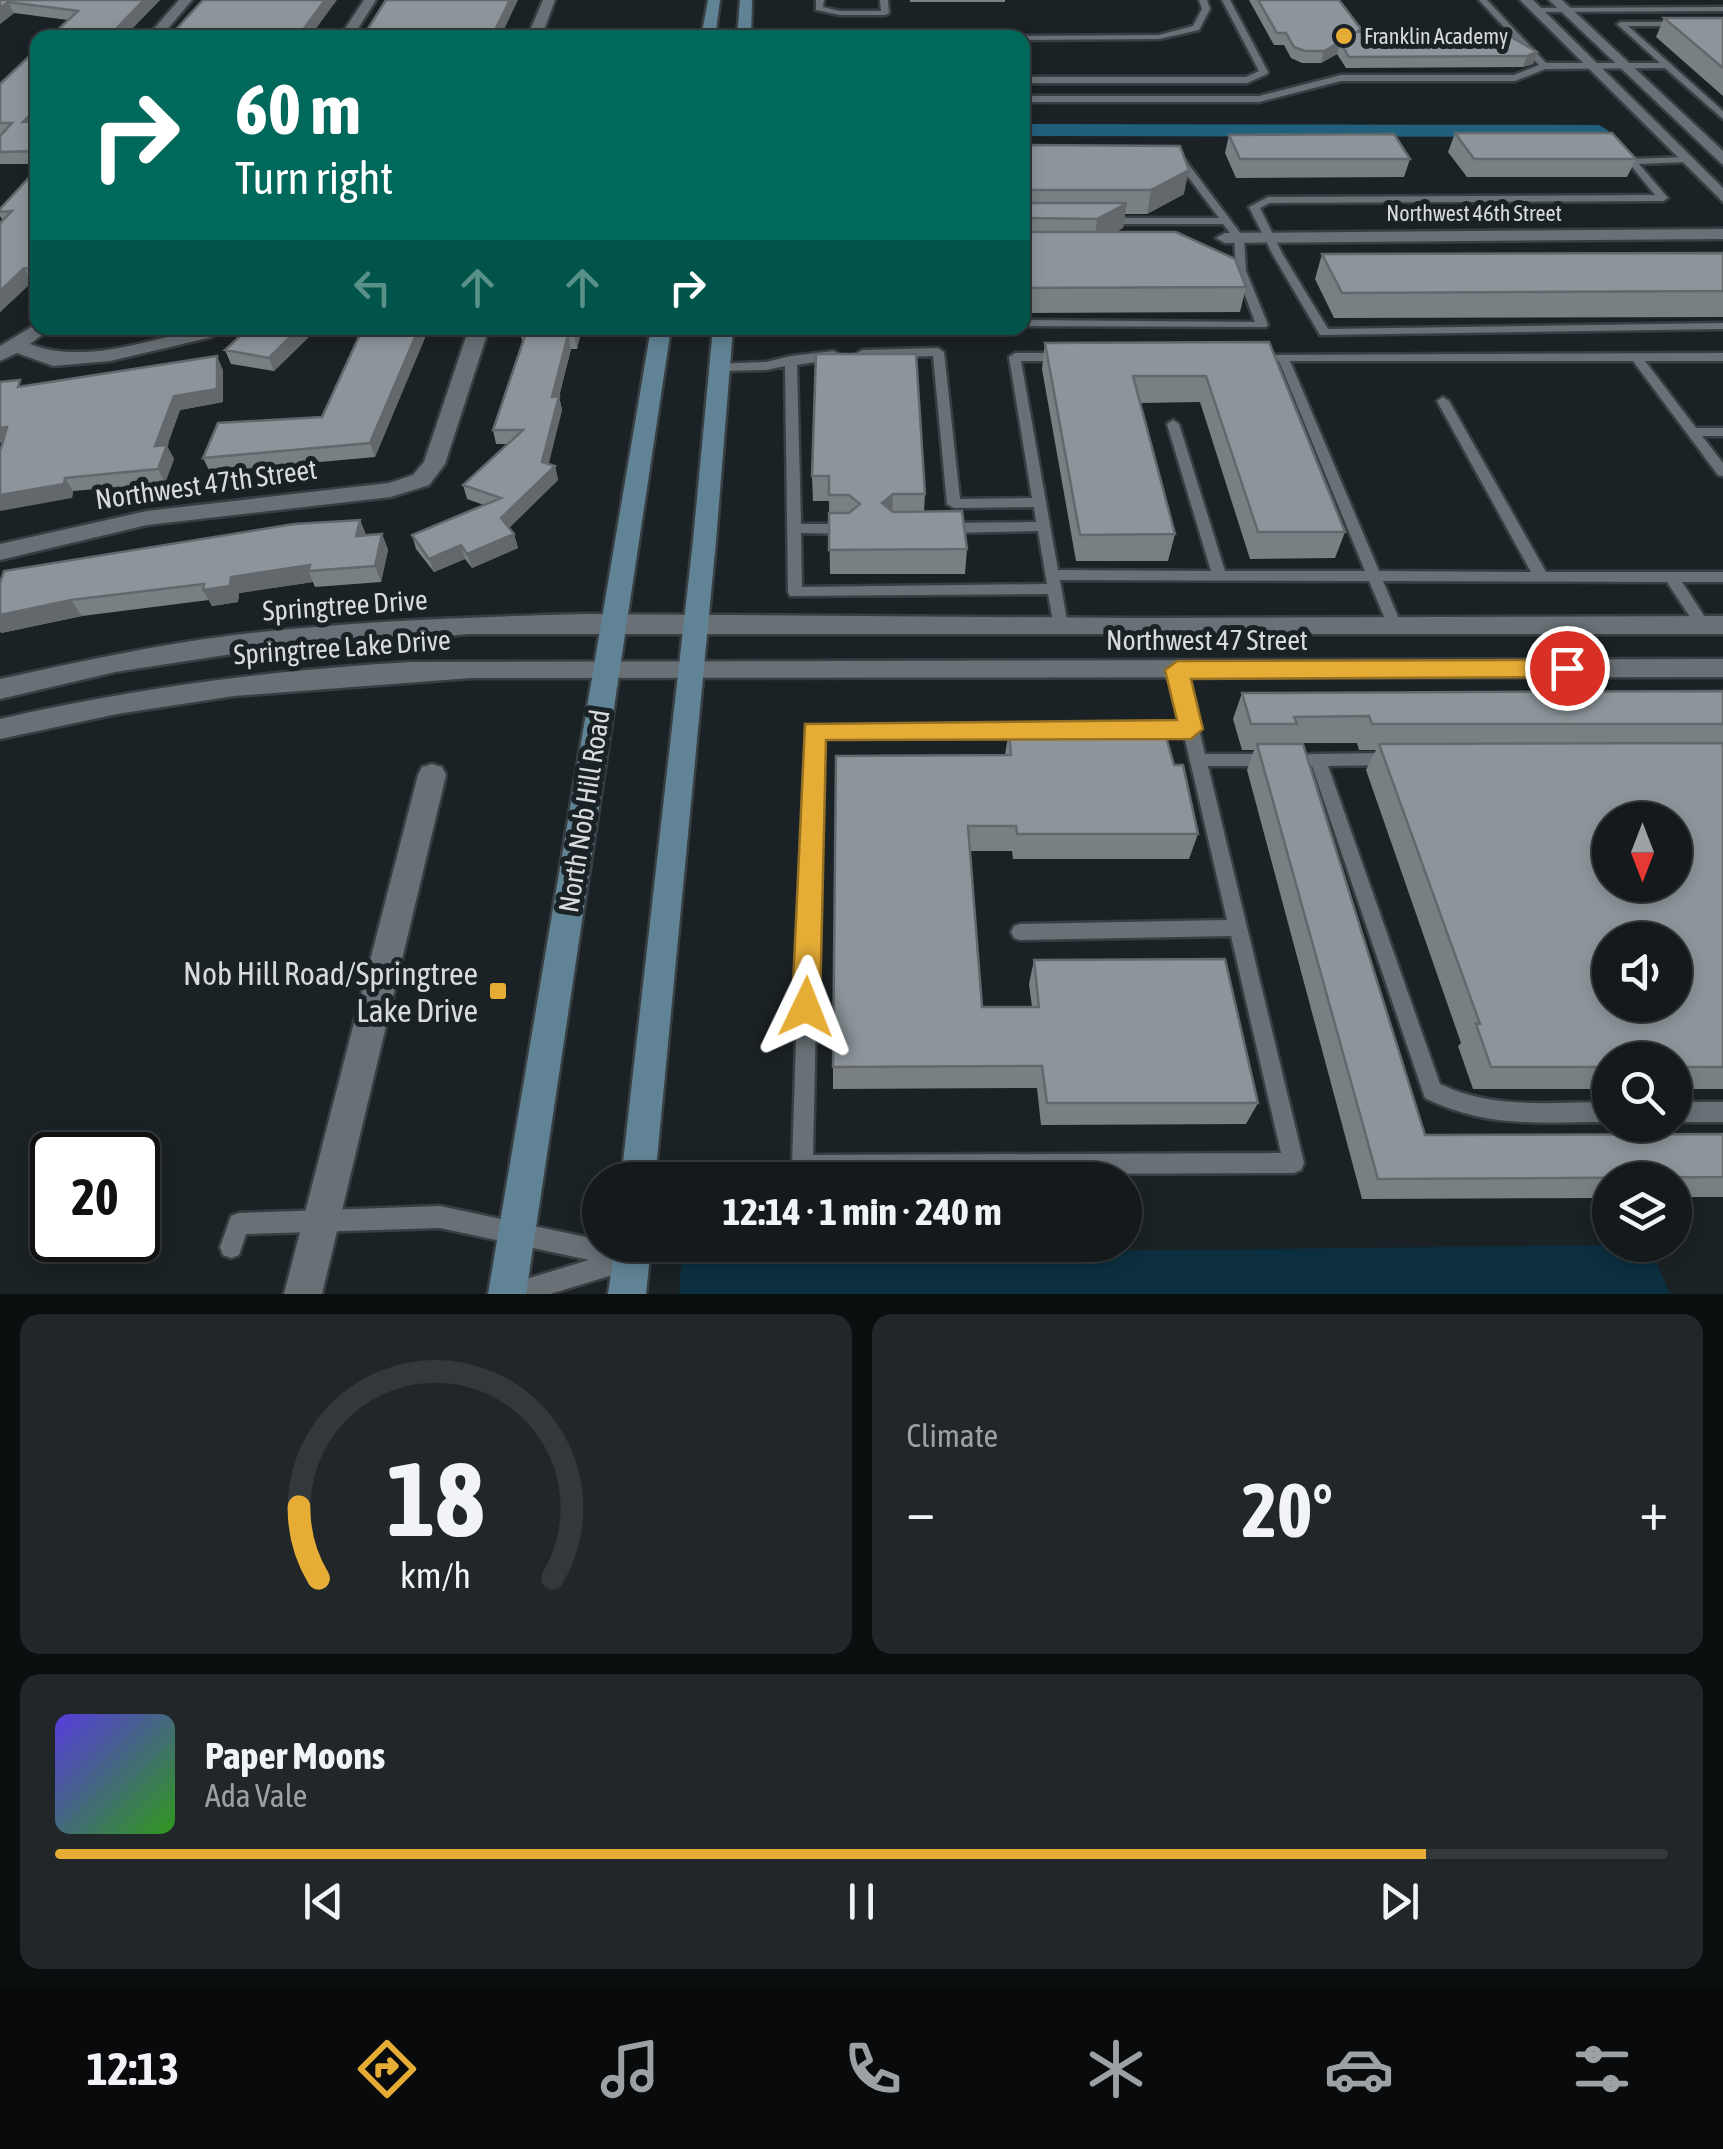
<!DOCTYPE html>
<html lang="en">
<head>
<meta charset="utf-8">
<style>
	:root { --surface:#141a1c; --page:#212729; --text:#f1f3f6; --muted:#9da1a3; --line:#33383b; --accent:#e6ad36 }
	body { margin:0; font-family:"Asap Condensed",sans-serif; background:var(--page); color:var(--text); height:100vh; display:flex; flex-direction:column; font-size:38px; white-space:nowrap }
	* { box-sizing:border-box; margin:0 }
	p { font-size:32px; color:var(--muted) }
	.icon { flex:none; width:55px; height:55px; fill:none; stroke:currentColor; stroke-width:2; stroke-linecap:round; stroke-linejoin:round }
	.map { position:relative; height:1294px; overflow:hidden }
	.panel { display:flex; flex-direction:column; gap:20px; padding:20px; background:#0b0e0f; flex:1 }
	.panel>* { flex:none }
	.hud { position:absolute; left:30px; top:30px; width:1000px; height:305px; border-radius:20px; box-shadow:0 5px 15px #0003,0 0 0 2px var(--line); background:#00695c; color:#fff; overflow:hidden }
	.needle { width:65px; rotate:180deg }
	.tools { position:absolute; left:1592px; top:802px; display:grid; gap:20px }
	.tools a { display:grid; place-items:center; width:100px; height:100px; border-radius:50%; background:var(--surface); box-shadow:0 5px 15px #0003,0 0 0 2px var(--line); font-size:50px }
	.speed { position:absolute; left:30px; top:1132px; display:flex; gap:20px; font-size:50px; font-weight:700; text-align:center }
	.speed>* { display:grid; place-content:center; width:130px; height:130px; border-radius:50%; background:var(--surface); box-shadow:0 5px 15px #0003,0 0 0 2px var(--line); line-height:1 }
	.speed .limit { border:5px solid #111; border-radius:15px; background:#fff; color:#111 }
	.pin { position:absolute; display:grid; place-items:center; width:85px; height:85px; color:#fff; margin:-42px; border:5px solid #fff; border-radius:50%; box-shadow:0 2px 10px #0007 }
	.me { position:absolute; width:110px; margin:-55px; rotate:2deg; stroke-linejoin:round; filter:drop-shadow(0 0 8px #0008) }
	.turn { display:flex; align-items:center; gap:35px; height:210px; padding:0 40px; font-size:45px }
	.turn .icon { width:130px; height:130px; stroke-width:2.5 }
	.turn b { display:block; font-size:70px; line-height:85px }
	.lanes { display:flex; align-items:center; height:95px; padding:0 40px; background:#0003; justify-content:center; gap:50px; direction:ltr }
	.lanes .off { opacity:.35 }
	.big { font-size:75px; font-weight:700; line-height:1.1 }
	.panel .card { flex:1; display:flex; flex-direction:column; justify-content:center; gap:15px; min-width:0; padding:0 35px; border-radius:20px; background:var(--page) }
	.panel .dial { align-items:center; gap:0 }
	.dial svg { height:260px; overflow:visible; fill:none; stroke:var(--line); stroke-width:7; stroke-linecap:round; text-anchor:middle }
	.dial text { fill:var(--text); stroke:none }
	.song { display:flex; align-items:center; gap:30px }
	.cover { width:120px; height:120px; border-radius:15px; background:linear-gradient(135deg,hsl(250 70% 55%),hsl(110 70% 35%)) }
	.played { height:10px; border-radius:5px; background:linear-gradient(90deg,var(--accent) 85%,var(--line) 85%) }
	.keys { display:flex; justify-content:space-around; direction:ltr }
	.heat { display:flex; justify-content:space-between; align-items:center; font-size:55px; direction:ltr }
	.panel .tiles { flex:1; display:grid; gap:20px; grid-template-columns:1fr 1fr }
	.card:last-child { grid-column:span 2 }
	.trip { position:absolute; left:582px; top:1162px; width:560px; height:100px; border-radius:50px; background:var(--surface); box-shadow:0 5px 15px #0003,0 0 0 2px var(--line); font-weight:700; line-height:100px; text-align:center }
	.menu { display:flex; height:160px; justify-content:space-around; align-items:center; background:#080a0b; color:var(--muted) }
	.menu .icon { width:70px; height:70px }
	.menu .selected { color:var(--accent) }
	.menu b { font-size:45px; color:var(--text) }
	.map>svg:first-child { display:block }
	.green { fill:#0c2f3f }
	.lines { fill:none; stroke-linecap:round; stroke-linejoin:round }
	.canal { fill:#21607c; fill-rule:evenodd }
	.service-casing { stroke:#383e41; stroke-width:5 }
	.minor-casing { stroke:#383e41; stroke-width:5 }
	.tertiary-casing { stroke:#383e41; stroke-width:5 }
	.secondary-casing { stroke:#383e41; stroke-width:5 }
	.service { fill:#697176; fill-rule:evenodd }
	.minor { fill:#697176; fill-rule:evenodd }
	.tertiary { fill:#697176; fill-rule:evenodd }
	.secondary { fill:#608495; fill-rule:evenodd }
	.wall { fill:#798084 }
	.shaded-wall { fill:#63686c }
	.building { fill:#8d959a; stroke:#63686c; stroke-width:2.5; fill-rule:evenodd }
	.route { fill:#e6ad36; stroke:#967023; stroke-width:2.5 }
	.poi-dot { fill:#e6ad36; stroke:#1b2226; stroke-width:4 }
	.labels { text-anchor:middle; dominant-baseline:central; stroke-width:10; stroke-linejoin:round; paint-order:stroke }
	.far-poi-label { font-size:22px; fill:#d7dbde; stroke:#1b2226; text-anchor:start }
	.far-street-label { font-size:22px; fill:#d7dbde; stroke:#1b2226 }
	.street-label { font-size:28px; fill:#d7dbde; stroke:#1b2226 }
	.near-poi-label { font-size:32px; fill:#d7dbde; stroke:#1b2226; text-anchor:end }
</style>
</head>
<body>
<div class="map">
<svg width="1723" height="1294" viewBox="0 0 1723 1294">
	<rect width="100%" height="100%" fill="#1b2226"/>
	<!-- green -->
	<path class="green" d="M1610 1245H1649L1670 1294H679L682 1256Z"/>
	<g class="lines">
		<!-- canal -->
		<path class="canal" d="M1022 124 1599 125 1609 131 1599 137 1022 136Z"/>
		<defs>
			<path id="service" d="M816 0H824L823 7 840 11H881L880 0H888L889 13 885 15H840L816 10Z
				M1199 0H1207L1210 9 1199 30 1159 39 1022 40V38H1018L1022 36 1159 35 1193 26 1202 9Z
				M1222 0H1230L1268 72 1267 74 1247 83H1022V77H1246L1259 71Z
				M1479 0H1487L1546 63H1660L1617 24 1621 22H1682L1683 24 1679 26H1628L1723 111V119L1665 68 1545 69 1515 81H1341L1259 102H1022V96H1259L1341 75H1514L1539 65Z
				M1723 7V11L1537 12 1533 10 1537 8Z
				M1686 157 1691 160 1689 162 1639 164 1668 198 1663 201 1270 203 1260 208 1283 255 1328 329 1723 323V329L1320 335 1273 255 1249 207 1268 197 1655 195 1629 163V159Z
				M1169 161H1186L1244 238 1246 271 1268 325 1266 327 1022 326V320L1255 322 1236 271 1234 238 1223 224H1105L1100 221 1105 218H1219L1180 166 1169 165Z
				M938 348 944 352 960 499 1032 498 1009 357 1015 353H1064L1070 357 1064 361H1021L1058 570 1211 571 1167 424 1173 420 1179 424 1225 571H1365L1279 361 1253 359V355L1723 353V361H1645L1696 428H1723V436H1702L1723 463V476L1718 475 1633 361H1290L1379 571 1531 572 1437 401 1443 397 1449 401 1546 572H1723V582H1682L1710 625 1703 630 1698 629 1667 582 1383 581 1402 626 1395 631 1388 626 1369 581 1060 580 1068 627 1061 632 1054 627 1048 594 790 596 788 592 785 366 766 370 720 371 716 370V364L766 362 791 356 834 351 840 355 834 359 797 365 801 524H848L855 529 848 534 801 533 802 587 1047 584 1038 531 948 533 941 528 948 523 1036 522 1034 507 954 508 947 504 933 356 862 358 856 354 862 350Z
				M1177 664 1182 666 1185 670 1205 754H1269L1275 755 1277 760 1275 765 1269 766H1208L1304 1163 1301 1170 1294 1173 802 1175 795 1172 792 1165 806 731 808 727 1182 723 1169 670 1172 666ZM1184 735 1227 920 1020 924 1014 926 1011 932 1014 938 1020 940 1231 936 1281 1153 813 1155 822 737Z
				M1389 753 1395 754 1397 759 1395 764 1389 765 1328 766 1440 1084C1493 1110 1553 1102 1610 1102V1122C1543 1122 1487 1129 1425 1098L1312 766 1306 765 1304 760 1306 755 1312 754Z
				M1675 1102H1723V1122H1675Z
				M440 1206 600 1240V1245H621L639 1250 642 1258 639 1266 629 1270 550 1294H502L505 1286 513 1283 589 1260 440 1228 246 1234 239 1255 231 1258 223 1255 220 1247 231 1216 239 1213Z"/>
			<path id="minor" d="M179 0H192L160 38H146Z
				M364 0H376L352 38H339Z
				M543 0H555L541 38H527Z
				M1723 229V239L1225 243 1216 238 1225 233Z
				M38 323V328H51L30 344C84 365 149 340 204 328L215 333 212 337 110 361 53 366 17 353 0 361V346Z
				M469 328H489L445 464 429 485 391 497 147 525 0 560V544L147 511 389 483 413 475 424 462Z
				M432 764 442 767 446 775 322 1294H284L418 775 422 767Z"/>
			<path id="tertiary" d="M1520 0H1533L1723 188V202Z
				M1549 0H1562L1723 151V165Z
				M586 614 1137 618 1723 616V634H468L232 654 115 672 0 699V679C78 662 155 645 234 635 351 621 469 617 586 614Z
				M1723 659V677L471 678 234 696 117 714 0 739V719C136 688 272 670 411 662Z"/>
			<path id="secondary" d="M708 0H720L715 38H701Z
				M740 0H752L751 38H737Z
				M651 328H671L526 1294H488Z
				M713 328H733L716 541 655 1180H621L693 541Z
				M615 1245H651L646 1294H608Z"/>
		</defs>
		<!-- service casing -->
		<use href="#service" class="service-casing"/>
		<!-- minor casing -->
		<use href="#minor" class="minor-casing"/>
		<!-- tertiary casing -->
		<use href="#tertiary" class="tertiary-casing"/>
		<!-- secondary casing -->
		<use href="#secondary" class="secondary-casing"/>
		<!-- service -->
		<use href="#service" class="service"/>
		<!-- minor -->
		<use href="#minor" class="minor"/>
		<!-- tertiary -->
		<use href="#tertiary" class="tertiary"/>
		<!-- secondary -->
		<use href="#secondary" class="secondary"/>
	</g>
	<!-- wall -->
	<path class="wall" d="M0 0H160L123 38H49L68 20 14 13 0 24Z
		M910 0H1005V2H910Z
		M1249 0H1339L1360 32 1537 52 1533 64 1523 67 1346 68 1337 54 1321 63H1302L1291 58 1284 45H1274Z
		M1664 18H1723V96L1656 37Z
		M38 48V164H0V84Z
		M1455 133 1636 159 1627 177H1467L1448 152Z
		M1229 135 1410 159 1404 177 1236 178 1225 153Z
		M1022 145 1184 194 1147 214H1125L1123 228 1115 232 1246 287 1240 312 1022 313Z
		M38 168V282H32L0 312V223L3 221 0 216V209Z
		M1723 253V317L1334 318 1315 279 1322 254Z
		M318 328 274 371 231 364 225 350Z
		M363 328H429L375 457 210 472 203 458 322 417Z
		M524 328H582L577 349H571L559 397 562 410 548 464 555 466 558 480 509 528 514 534 518 548 472 568 465 559 434 572 416 549 412 535 484 505 467 499 463 485 508 444H496L493 430 523 343 521 336Z
		M1269 342 1345 532 1335 558 1250 559 1200 402 1140 403 1175 534 1168 561H1076L1042 369 1045 343Z
		M816 354 925 494 924 512 967 549 965 574H830L829 501H813L812 476Z
		M223 370V402L180 410 167 446 174 459 165 483 73 491 72 498 20 380 23 386Z
		M360 520 366 535 382 534 388 550 381 582 315 587 313 582 239 593 238 602 212 606 209 600 82 616 1 633 0 583Z
		M1723 691V1089H1675V1060H1610V1089H1473L1458 1046 1461 1043 1366 770 1376 750H1359L1357 743H1289L1425 1135 1723 1134V1197H1675V1180H1610V1198L1362 1199 1247 770 1254 750H1242L1233 719 1242 693Z
		M1009 730 1174 765 1198 834 1189 859H1013L1012 851H970L982 1007H1032L1029 984 1034 960 1258 1103 1246 1124 1041 1125 1037 1088 833 1089V1067L1005 755Z"/>
	<!-- shaded-wall -->
	<path class="shaded-wall" d="M144 0H160L123 38H107Z
		M325 0H337L309 38H297Z
		M510 0H518L500 38H491Z
		M8 2 14 13 0 24V8Z
		M1340 42 1337 54 1321 63 1324 51Z
		M1537 52 1533 64 1523 67 1527 56Z
		M38 107V126L23 122Z
		M1189 170 1184 194 1147 214 1151 190Z
		M1127 203 1123 228 1094 244 1097 219Z
		M24 268 32 282 0 312V291Z
		M299 328H318L274 371 269 358Z
		M419 328H429L375 457 370 443Z
		M576 328H582L577 349 574 335Z
		M568 335 571 349 555 411 552 397Z
		M217 356 223 370V402L180 410 167 446 174 459 165 483 158 469 155 446 174 396Z
		M559 396 562 410 546 475 555 466 558 480 505 532 501 518 542 462Z
		M7 427 15 441 0 443V428Z
		M65 478 73 491 72 498 0 511V495Z
		M893 494 892 519 882 503Z
		M360 520 366 536H356Z
		M382 534 388 550 381 582 375 566Z
		M514 534 518 548 472 568 467 554Z
		M461 545 465 559 434 572 429 559Z
		M310 565 308 571 313 582 239 593 238 602 212 606 203 590 231 577Z
		M71 600 82 616 1 633 0 631V615Z"/>
	<!-- building -->
	<path class="building" d="M0 0H144L107 38H49L78 11 8 2 0 8Z
		M203 0H325L297 38H168Z
		M386 0H510L491 38H362Z
		M1258 0H1339L1361 29 1357 32 1501 31 1537 52 1527 56 1349 57 1340 42 1324 51H1305L1294 47 1286 33H1277Z
		M1664 18H1723V68Z
		M38 48V107L23 122 38 121V151L0 152V136L12 123H0V84Z
		M1455 133H1612L1636 159H1474Z
		M1394 134 1410 159H1240L1229 135Z
		M1022 145 1180 146 1189 170 1151 190H1024L1022 192Z
		M38 168V265L34 269 24 268 0 291V223L12 211 0 212V209Z
		M1022 198 1024 203H1127L1097 219 1025 218 1022 220Z
		M1022 227 1025 232H1176L1235 259 1246 287 1022 288Z
		M1723 253V291L1342 293 1322 254Z
		M249 328H299L269 358 225 350Z
		M363 328H419L370 443 203 458 218 423 322 417Z
		M524 328H576L574 335H568L552 397 559 396 542 462 555 466 501 518 514 534 467 554 461 545 429 559 412 535 501 498 463 485 523 430H493L525 336H521Z
		M1269 342 1345 532H1258L1206 376H1133L1175 534 1080 535 1045 343Z
		M816 354H916L925 494H893L882 503 893 512 962 511 967 549 829 550V513H849L860 504 849 495H829V476H812Z
		M217 356V389L174 396 155 446 167 445 158 469 65 478 64 484 0 495V452L7 427 0 428V382L20 380 18 387Z
		M360 520 356 536 382 534 375 566 308 571 310 565 231 577 230 586 203 590 204 584 71 600 0 615V583L4 571 294 524Z
		M1723 691V724H1372L1369 716 1294 717 1297 724H1251L1242 693Z
		M1009 730H1164L1174 765H1183L1198 834H1017L1016 826H968L982 1007H1039L1034 960 1225 959 1258 1103H1047L1042 1066 833 1067 836 756 1011 755Z
		M1723 743V1067H1675V1060H1610V1067H1491L1476 1024H1480L1379 744ZM1610 820H1675V885H1610ZM1610 940H1675V1005H1610Z
		M1257 744H1303L1425 1135 1723 1134V1177L1378 1179Z"/>
	<!-- route -->
	<path class="route" d="M1567 660 1579 668 1567 677 1191 679 1203 729 1191 739 826 740 820 1007 816 1016 806 1020 796 1016 792 1007 805 724 1177 720 1165 670 1177 661Z"/>
	<!-- markers -->
	<g class="poi-dot">
		<circle cx="1344" cy="36" r="10"/>
		<rect x="488" y="981" width="20" height="20" rx="5"/>
	</g>
	<g class="labels">
		<!-- far-poi labels -->
		<g class="far-poi-label">
			<text x="1364" y="36">Franklin Academy</text>
		</g>
		<!-- far-street labels -->
		<g class="far-street-label">
			<text x="1474" y="213">Northwest 46th Street</text>
		</g>
		<!-- street labels -->
		<g class="street-label">
			<text transform="translate(206 484) rotate(-8)">Northwest 47th Street</text>
			<text transform="translate(345 605) rotate(-4)">Springtree Drive</text>
			<text x="1207" y="640">Northwest 47 Street</text>
			<text transform="translate(342 647) rotate(-4)">Springtree Lake Drive</text>
			<text transform="translate(584 811) rotate(-81)">North Nob Hill Road</text>
		</g>
		<!-- near-poi labels -->
		<g class="near-poi-label">
			<text x="478" y="973">Nob Hill Road/Springtree<tspan x="478" dy="37">Lake Drive</tspan></text>
		</g>
	</g>
</svg>
<div class="tools">
<a><svg class="needle" viewBox="-14 -14 28 28"><path d="M0-13l5 13h-10z" fill="#e53935"/><path d="M0 13l5-13h-10z" fill="#9da1a3"/></svg></a>
<a><svg class="icon" aria-label="sound" viewBox="0 0 24 24"><path d="M4 9h4l5-4v14l-5-4H4zM17 9q2 3 0 6"/></svg></a>
<a><svg class="icon" aria-label="search" viewBox="0 0 24 24"><circle cx="10" cy="10" r="6"/><path d="M15 15l6 6"/></svg></a>
<a><svg class="icon" aria-label="layers" viewBox="0 0 24 24"><path d="M12 4l9 5-9 5-9-5zM3 14l9 5 9-5"/></svg></a>
</div>
<div class="speed"><div class="limit">20</div></div>
<div class="pin" style="left:1567px;top:668px;background:#d93025"><svg class="icon" aria-label="arrive" viewBox="0 0 24 24"><path d="M6 21V4h12l-3 4 3 4H6"/></svg></div>
<svg class="me" style="left:806px;top:1007px" viewBox="-20 -20 40 40"><path d="M0-17L14 15 0 8-14 15z" fill="#e6ad36" stroke="#fff" stroke-width="4"/></svg>
<div class="trip">12:14 · 1 min · 240 m</div>
<div class="hud">
<div class="turn"><svg class="icon" aria-label="right" viewBox="0 0 24 24"><path d="M7 20v-9h11M14 6l5 5-5 5"/></svg><div><b>60 m</b>Turn right</div></div>
<div class="lanes"><svg class="icon off" aria-label="left" viewBox="0 0 24 24"><path d="M17 20v-9H6M10 6l-5 5 5 5"/></svg><svg class="icon off" aria-label="ahead" viewBox="0 0 24 24"><path d="M12 20V5M6 11l6-6 6 6"/></svg><svg class="icon off" aria-label="ahead" viewBox="0 0 24 24"><path d="M12 20V5M6 11l6-6 6 6"/></svg><svg class="icon" aria-label="right" viewBox="0 0 24 24"><path d="M7 20v-9h11M14 6l5 5-5 5"/></svg></div>
</div>
</div>
<section class="panel">
<div class="tiles">
<div class="card dial"><svg viewBox="0 0 100 80">
<path d="M14 69A42 42 0 1 1 86 69"/>
<path d="M14 69A42 42 0 0 1 8 47" stroke="#e6ad36"/>
<text x="50" y="56" font-size="32" font-weight="700">18</text>
<text x="50" y="72" font-size="11">km/h</text>
</svg></div>
<div class="card"><p>Climate</p>
<div class="heat"><a>−</a><b class="big">20°</b><a>+</a></div>
</div>
<div class="card">
<div class="song"><i class="cover"></i><div><b>Paper Moons</b><p>Ada Vale</p></div></div>
<div class="played"></div>
<div class="keys"><svg class="icon" aria-label="previous" viewBox="0 0 24 24"><path d="M18 5L8 12l10 7zM5 5v14"/></svg><svg class="icon" aria-label="pause" viewBox="0 0 24 24"><path d="M8 5v14M16 5v14"/></svg><svg class="icon" aria-label="next" viewBox="0 0 24 24"><path d="M6 5l10 7-10 7zM19 5v14"/></svg></div>
</div>
</div>
</section>
<nav class="menu">
<b>12:13</b>
<svg class="icon selected" aria-label="directions" viewBox="0 0 24 24"><path d="M12 3l9 9-9 9-9-9zM9 14v-3h6M13 9l2 2-2 2"/></svg>
<svg class="icon" aria-label="music" viewBox="0 0 24 24"><path d="M9 18V5l10-2v13"/><circle cx="6" cy="18" r="3"/><circle cx="16" cy="16" r="3"/></svg>
<svg class="icon" aria-label="phone" viewBox="0 0 24 24"><path d="M5 4h4l2 5-3 2q2 4 5 5l2-3 5 2v4C11 20 4 13 5 4z"/></svg>
<svg class="icon" aria-label="climate" viewBox="0 0 24 24"><path d="M12 3v18M4 7l16 10M4 17L20 7"/></svg>
<svg class="icon" aria-label="car" viewBox="0 0 24 24"><path d="M5 17H2v-5l4-1 3-4h7l3 4 3 1v5h-3M9 17h6M6 11h13"/><circle cx="7" cy="17" r="2"/><circle cx="17" cy="17" r="2"/></svg>
<svg class="icon" aria-label="filters" viewBox="0 0 24 24"><path d="M4 7h16M4 17h16"/><circle cx="9" cy="7" r="2"/><circle cx="15" cy="17" r="2"/></svg>
</nav>
</body>
</html>
